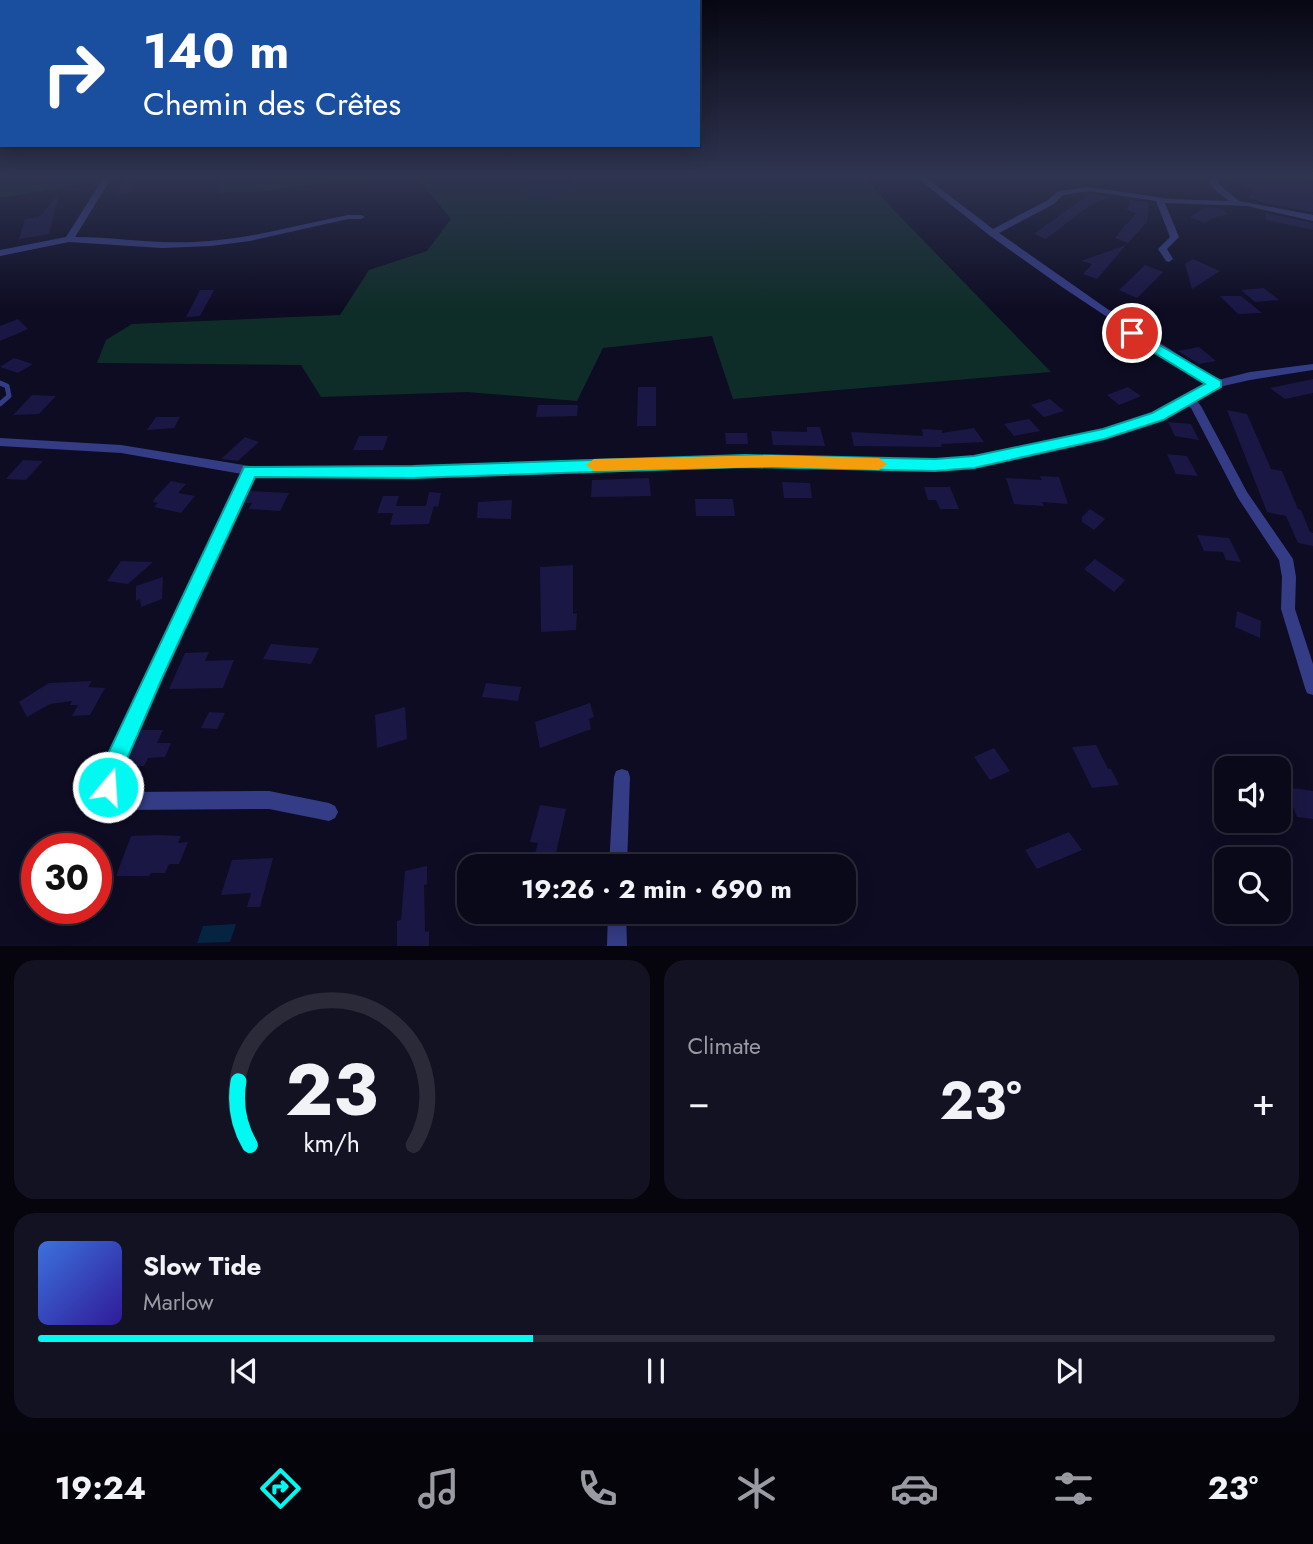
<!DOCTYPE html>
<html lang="en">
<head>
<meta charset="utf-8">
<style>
	:root { --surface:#0a091a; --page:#131223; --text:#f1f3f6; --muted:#999aa2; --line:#2a2a39; --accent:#00f9f1 }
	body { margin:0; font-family:Jost,sans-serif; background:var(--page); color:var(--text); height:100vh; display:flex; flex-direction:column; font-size:26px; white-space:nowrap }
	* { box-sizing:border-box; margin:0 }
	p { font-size:23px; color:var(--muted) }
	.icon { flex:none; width:38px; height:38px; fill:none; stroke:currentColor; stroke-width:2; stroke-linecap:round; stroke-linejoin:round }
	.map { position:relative; height:946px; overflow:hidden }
	.sheet { display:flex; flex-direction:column; gap:14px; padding:14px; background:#06050e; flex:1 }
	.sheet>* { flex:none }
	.top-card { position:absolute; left:0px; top:0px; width:700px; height:147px; box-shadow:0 4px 18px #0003,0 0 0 2px var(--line); background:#1a4fa0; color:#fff; overflow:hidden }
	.fabs { position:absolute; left:1214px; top:756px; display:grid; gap:14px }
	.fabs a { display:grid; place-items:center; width:77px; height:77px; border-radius:14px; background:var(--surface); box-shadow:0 4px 18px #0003,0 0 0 2px var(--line); font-size:35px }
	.speed { position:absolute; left:21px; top:833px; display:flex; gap:14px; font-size:35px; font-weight:700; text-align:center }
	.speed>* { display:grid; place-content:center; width:91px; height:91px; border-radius:50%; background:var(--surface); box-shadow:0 4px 18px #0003,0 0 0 2px var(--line); line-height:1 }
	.speed .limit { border:10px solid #d22; background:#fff; color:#111 }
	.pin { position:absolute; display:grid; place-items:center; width:60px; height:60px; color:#fff; margin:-30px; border:4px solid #fff; border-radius:50%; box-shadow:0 2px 7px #0007 }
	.me { position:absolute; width:77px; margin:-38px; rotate:18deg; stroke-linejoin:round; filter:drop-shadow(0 0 5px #0008) }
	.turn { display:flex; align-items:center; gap:24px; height:147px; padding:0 28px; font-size:32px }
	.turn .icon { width:91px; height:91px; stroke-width:2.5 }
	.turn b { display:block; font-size:49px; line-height:60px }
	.big { font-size:52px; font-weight:700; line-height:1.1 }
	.sheet .widget { flex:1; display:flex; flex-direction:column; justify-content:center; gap:10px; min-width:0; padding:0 24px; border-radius:21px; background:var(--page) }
	.sheet .dial { align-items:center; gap:0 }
	.dial svg { height:182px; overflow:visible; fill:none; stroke:var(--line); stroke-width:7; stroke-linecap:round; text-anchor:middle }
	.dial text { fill:var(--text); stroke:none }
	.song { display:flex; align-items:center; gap:21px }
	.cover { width:84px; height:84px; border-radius:10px; background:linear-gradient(135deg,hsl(220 70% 55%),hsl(250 70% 35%)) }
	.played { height:7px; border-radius:4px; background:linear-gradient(90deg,var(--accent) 40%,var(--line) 40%) }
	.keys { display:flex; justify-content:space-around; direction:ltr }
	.heat { display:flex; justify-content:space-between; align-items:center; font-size:38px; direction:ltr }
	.sheet .tiles { flex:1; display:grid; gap:14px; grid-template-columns:1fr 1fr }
	.widget:last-child { grid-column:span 2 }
	.trip { position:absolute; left:457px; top:854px; width:399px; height:70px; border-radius:21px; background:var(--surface); box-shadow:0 4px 18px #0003,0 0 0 2px var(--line); font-weight:700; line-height:70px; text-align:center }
	.tabs { display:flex; height:112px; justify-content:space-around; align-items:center; background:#04040a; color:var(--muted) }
	.tabs .icon { width:49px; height:49px }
	.tabs .current { color:var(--accent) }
	.tabs b { font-size:32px; color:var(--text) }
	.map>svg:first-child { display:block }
	.green { fill:#0f2d28 }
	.water { fill:#062442 }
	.building { fill:#1a1745 }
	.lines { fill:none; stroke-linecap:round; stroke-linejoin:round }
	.service { stroke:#343c85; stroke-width:5 }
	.minor { fill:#343c85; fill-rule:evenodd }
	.route { fill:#00f9f1; stroke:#00a29d; stroke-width:2 }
	.slow { fill:#f59e0b }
</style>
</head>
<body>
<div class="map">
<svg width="1313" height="946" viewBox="0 0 1313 946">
	<rect width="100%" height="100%" fill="#0d0c23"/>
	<!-- green -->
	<path class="green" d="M0 177H100L97 181 0 198Z
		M222 177H358L265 191 218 193Z
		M417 177H865L887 203 1051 372 733 399 712 336 603 348 577 401 467 392 321 397 301 365 97 363 106 340 132 324 340 315 369 270 427 251 451 219Z"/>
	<!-- water -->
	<path class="water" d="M532 177H563L576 185 551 198 532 199 519 183Z
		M236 924 230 942 197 943 203 926Z"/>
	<!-- building -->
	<path class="building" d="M126 177H144L129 194 117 195Z
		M1281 177H1295L1313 185V212L1263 203 1249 197 1254 189 1233 183V179L1270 181Z
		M59 194 49 234 19 239 25 219 39 217Z
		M1089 194 1109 197 1089 206 1046 239 1034 234Z
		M1130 200 1148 202V212L1147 222 1128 243 1115 238 1136 213 1127 210Z
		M1207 207 1219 208 1229 214 1216 217 1204 223 1190 217Z
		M1265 213 1313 223V230L1266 220Z
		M1126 245 1097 279 1083 274 1092 264 1081 261Z
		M1193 259 1220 271 1192 289 1185 264Z
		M1145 265 1163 272 1137 298 1119 290Z
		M1264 288 1279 300 1255 302 1241 290Z
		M200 290H214L200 316 186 317Z
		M1220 296H1241L1262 313 1238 314Z
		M18 319 28 329 0 341V326Z
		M1199 347 1216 361 1199 364 1178 351Z
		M14 358 33 364 18 373 0 367Z
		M1313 379V393L1285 399 1270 388Z
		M638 387H656V426H637Z
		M1128 387 1141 396 1119 405 1107 395Z
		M32 395 56 396 39 414 13 415Z
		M1050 399 1064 411 1044 417 1031 405Z
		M538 405H578L577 416 536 417Z
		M1227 410 1247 414 1271 469 1282 471 1298 509 1301 510 1310 532 1313 533V546L1298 543 1286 516 1267 512Z
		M156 417H180L174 428 147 430Z
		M1029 419 1040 431 1014 436 1004 424Z
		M1168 422 1191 424 1199 440 1175 436Z
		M807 427H820L825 446 773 445 771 431 807 432Z
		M974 428 984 442 941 444 942 447 854 446 851 432 923 436 922 429 942 430V433Z
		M725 433H747L748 444H726Z
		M359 436H388L383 450H353Z
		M245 437 259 442 238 461 221 459Z
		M1167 454 1187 456 1198 476 1176 474Z
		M23 460 43 461 26 480 6 479Z
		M1040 476 1059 477 1068 504 1042 502 1044 506 1014 504 1006 478 1042 480Z
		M649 478 651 496 591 497 592 480Z
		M171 481 186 484 178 493 195 496 181 513 154 507 158 503 153 502 155 498Z
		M782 482 810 483 812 498H784Z
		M924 487H950L959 509H940L936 500H928Z
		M250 491 289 493 280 511 249 509 252 503H244Z
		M429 492 441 493 438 507 434 506 429 524 390 525 393 513H377L383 496H399L396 506H430H426Z
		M695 499H733L735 516H696Z
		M512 500 511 519 477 518 478 502Z
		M1090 509 1105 519 1094 530 1082 522V517Z
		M1197 535 1229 538 1241 562 1226 560 1223 552 1204 551Z
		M1095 559 1125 580 1114 592 1084 569Z
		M121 561 153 562 128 584 107 581Z
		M573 565V614L577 613 576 630 541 632 540 567Z
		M163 577 162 599 141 607 140 599 136 601V586Z
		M1237 611 1261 621 1260 638 1235 627Z
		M271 644 291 646 319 648 311 664 263 659Z
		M209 652 205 661 234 660 223 688 169 689 185 653Z
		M92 681 88 687 105 688 90 715 72 716 78 705H70L72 701 50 704 27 717 19 702 49 683Z
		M486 683 521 687 518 701 482 697Z
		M590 703 594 717 589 719 591 729 540 748 535 722Z
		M405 707 407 739 377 748 375 715Z
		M209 712 225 713 217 729 201 728Z
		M141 730H163L157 743H171L165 757 148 758 144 766 125 767Z
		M1096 745 1108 769H1111L1119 785 1092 788 1072 747Z
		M994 748 1010 771 990 780 974 757Z
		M1285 787 1313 791V819L1297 817Z
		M540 805 566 809 556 853 571 856 569 866H535L532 864 538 843 530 842Z
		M1069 832 1082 850 1037 869 1025 850Z
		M158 835 181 836 178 843 188 842 179 864H169L165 873H151L149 876H116L131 836Z
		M273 858 260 907H247L251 893 221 895 232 860Z
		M427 866V884L424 885 425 932 429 931V946H397V921L401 920 405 871Z"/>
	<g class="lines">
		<!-- service -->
		<path class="service" d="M0 383 7 386 9 396 0 404"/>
		<!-- minor -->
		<path class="minor" d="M104 177H112L75 237C115 237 154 244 194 242 246 240 297 225 348 215H361L365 217 361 219H348L250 241 211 246 162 248 69 242 0 256V250L66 237Z
			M916 177H925L993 229 1048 200 1058 191 1089 187 1170 199 1229 201 1215 190 1207 177H1215L1221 186 1239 201 1313 215V221L1247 206 1165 203 1179 237 1167 249 1173 259 1169 262 1166 261 1158 249 1170 237 1156 201 1089 191 1063 195 1054 204 999 233 1106 308 1218 380 1250 372 1313 364V370L1250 380 1219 387 1196 400 1201 406 1247 492 1293 559 1296 577 1295 609 1313 664V695L1307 693 1305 688 1281 609 1282 577 1279 560 1238 498 1191 408 1187 405C1144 430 1096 440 1048 450 1010 459 974 466 935 469L693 466 329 478 254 476 162 675 122 767 117 784 128 792 269 791 329 803 335 806 338 812 335 818 329 821 269 809 125 810 102 793 99 787 108 760 150 667 242 474 121 453 0 446V438L121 445 250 466 329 468 693 458 935 461 974 458 1103 430 1154 414 1208 384 1062 287 989 235Z
			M622 769 628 771 630 777 627 866H609L614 777 616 771Z
			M608 912H626L627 946H607Z"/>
	</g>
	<!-- sky -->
	<linearGradient id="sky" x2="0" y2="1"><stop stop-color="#070713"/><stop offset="0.57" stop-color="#2f3450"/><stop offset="1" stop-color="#2f3450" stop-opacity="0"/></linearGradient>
	<rect width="1313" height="309" fill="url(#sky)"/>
	<!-- route -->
	<path class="route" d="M1132 329 1221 381V387L1163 420 1104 439 974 468 935 471 745 467 413 478 255 477 163 676 124 766 116 795 108 798 100 795 97 787 106 758 244 467 413 466 745 455 935 459 974 456 1103 429 1152 413 1205 384 1127 336 1125 333Z"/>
	<!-- slow -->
	<path class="slow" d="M771 455 879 458 887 464 879 470 771 467 594 471 586 465 594 459Z"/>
</svg>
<div class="fabs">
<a><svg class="icon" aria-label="sound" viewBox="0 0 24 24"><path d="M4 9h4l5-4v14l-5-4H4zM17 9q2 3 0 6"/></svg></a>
<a><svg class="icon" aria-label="search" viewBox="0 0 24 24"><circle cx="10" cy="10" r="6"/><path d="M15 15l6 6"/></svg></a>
</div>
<div class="speed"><div class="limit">30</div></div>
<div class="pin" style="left:1132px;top:333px;background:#d93025"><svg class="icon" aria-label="arrive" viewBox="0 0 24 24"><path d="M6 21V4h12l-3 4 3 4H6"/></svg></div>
<svg class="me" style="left:108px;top:787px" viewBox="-20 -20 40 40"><circle r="17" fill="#00f9f1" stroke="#fff" stroke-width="3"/><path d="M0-11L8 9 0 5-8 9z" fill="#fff"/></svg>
<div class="trip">19:26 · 2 min · 690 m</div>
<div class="top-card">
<div class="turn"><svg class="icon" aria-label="right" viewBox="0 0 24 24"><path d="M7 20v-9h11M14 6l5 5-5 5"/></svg><div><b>140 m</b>Chemin des Crêtes</div></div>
</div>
</div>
<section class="sheet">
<div class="tiles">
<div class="widget dial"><svg viewBox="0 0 100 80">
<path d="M14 69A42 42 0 1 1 86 69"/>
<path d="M14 69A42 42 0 0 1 9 41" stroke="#00f9f1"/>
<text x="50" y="56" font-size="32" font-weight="700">23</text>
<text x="50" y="72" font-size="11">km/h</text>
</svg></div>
<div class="widget"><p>Climate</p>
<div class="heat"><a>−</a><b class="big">23°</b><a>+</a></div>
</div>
<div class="widget">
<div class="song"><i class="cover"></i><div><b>Slow Tide</b><p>Marlow</p></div></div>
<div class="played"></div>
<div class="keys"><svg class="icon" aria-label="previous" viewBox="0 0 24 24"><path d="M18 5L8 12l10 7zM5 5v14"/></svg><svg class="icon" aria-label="pause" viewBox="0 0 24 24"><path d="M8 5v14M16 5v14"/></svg><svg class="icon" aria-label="next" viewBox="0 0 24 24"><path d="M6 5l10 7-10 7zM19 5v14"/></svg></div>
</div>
</div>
</section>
<nav class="tabs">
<b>19:24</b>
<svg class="icon current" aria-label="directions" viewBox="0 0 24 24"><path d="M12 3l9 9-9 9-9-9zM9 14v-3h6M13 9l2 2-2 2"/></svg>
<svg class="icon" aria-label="music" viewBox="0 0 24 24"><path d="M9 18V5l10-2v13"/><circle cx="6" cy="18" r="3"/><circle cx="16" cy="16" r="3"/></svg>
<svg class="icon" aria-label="phone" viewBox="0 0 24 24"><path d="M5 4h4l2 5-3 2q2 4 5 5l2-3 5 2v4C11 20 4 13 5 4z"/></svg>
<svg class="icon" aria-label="climate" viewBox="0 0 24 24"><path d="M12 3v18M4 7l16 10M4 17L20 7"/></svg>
<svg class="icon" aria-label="car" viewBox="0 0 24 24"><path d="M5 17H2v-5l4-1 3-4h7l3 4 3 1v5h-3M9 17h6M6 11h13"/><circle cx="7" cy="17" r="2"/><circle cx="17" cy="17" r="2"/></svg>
<svg class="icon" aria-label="filters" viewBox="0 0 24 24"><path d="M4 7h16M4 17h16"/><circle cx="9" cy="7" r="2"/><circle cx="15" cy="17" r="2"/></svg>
<b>23°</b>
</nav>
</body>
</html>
